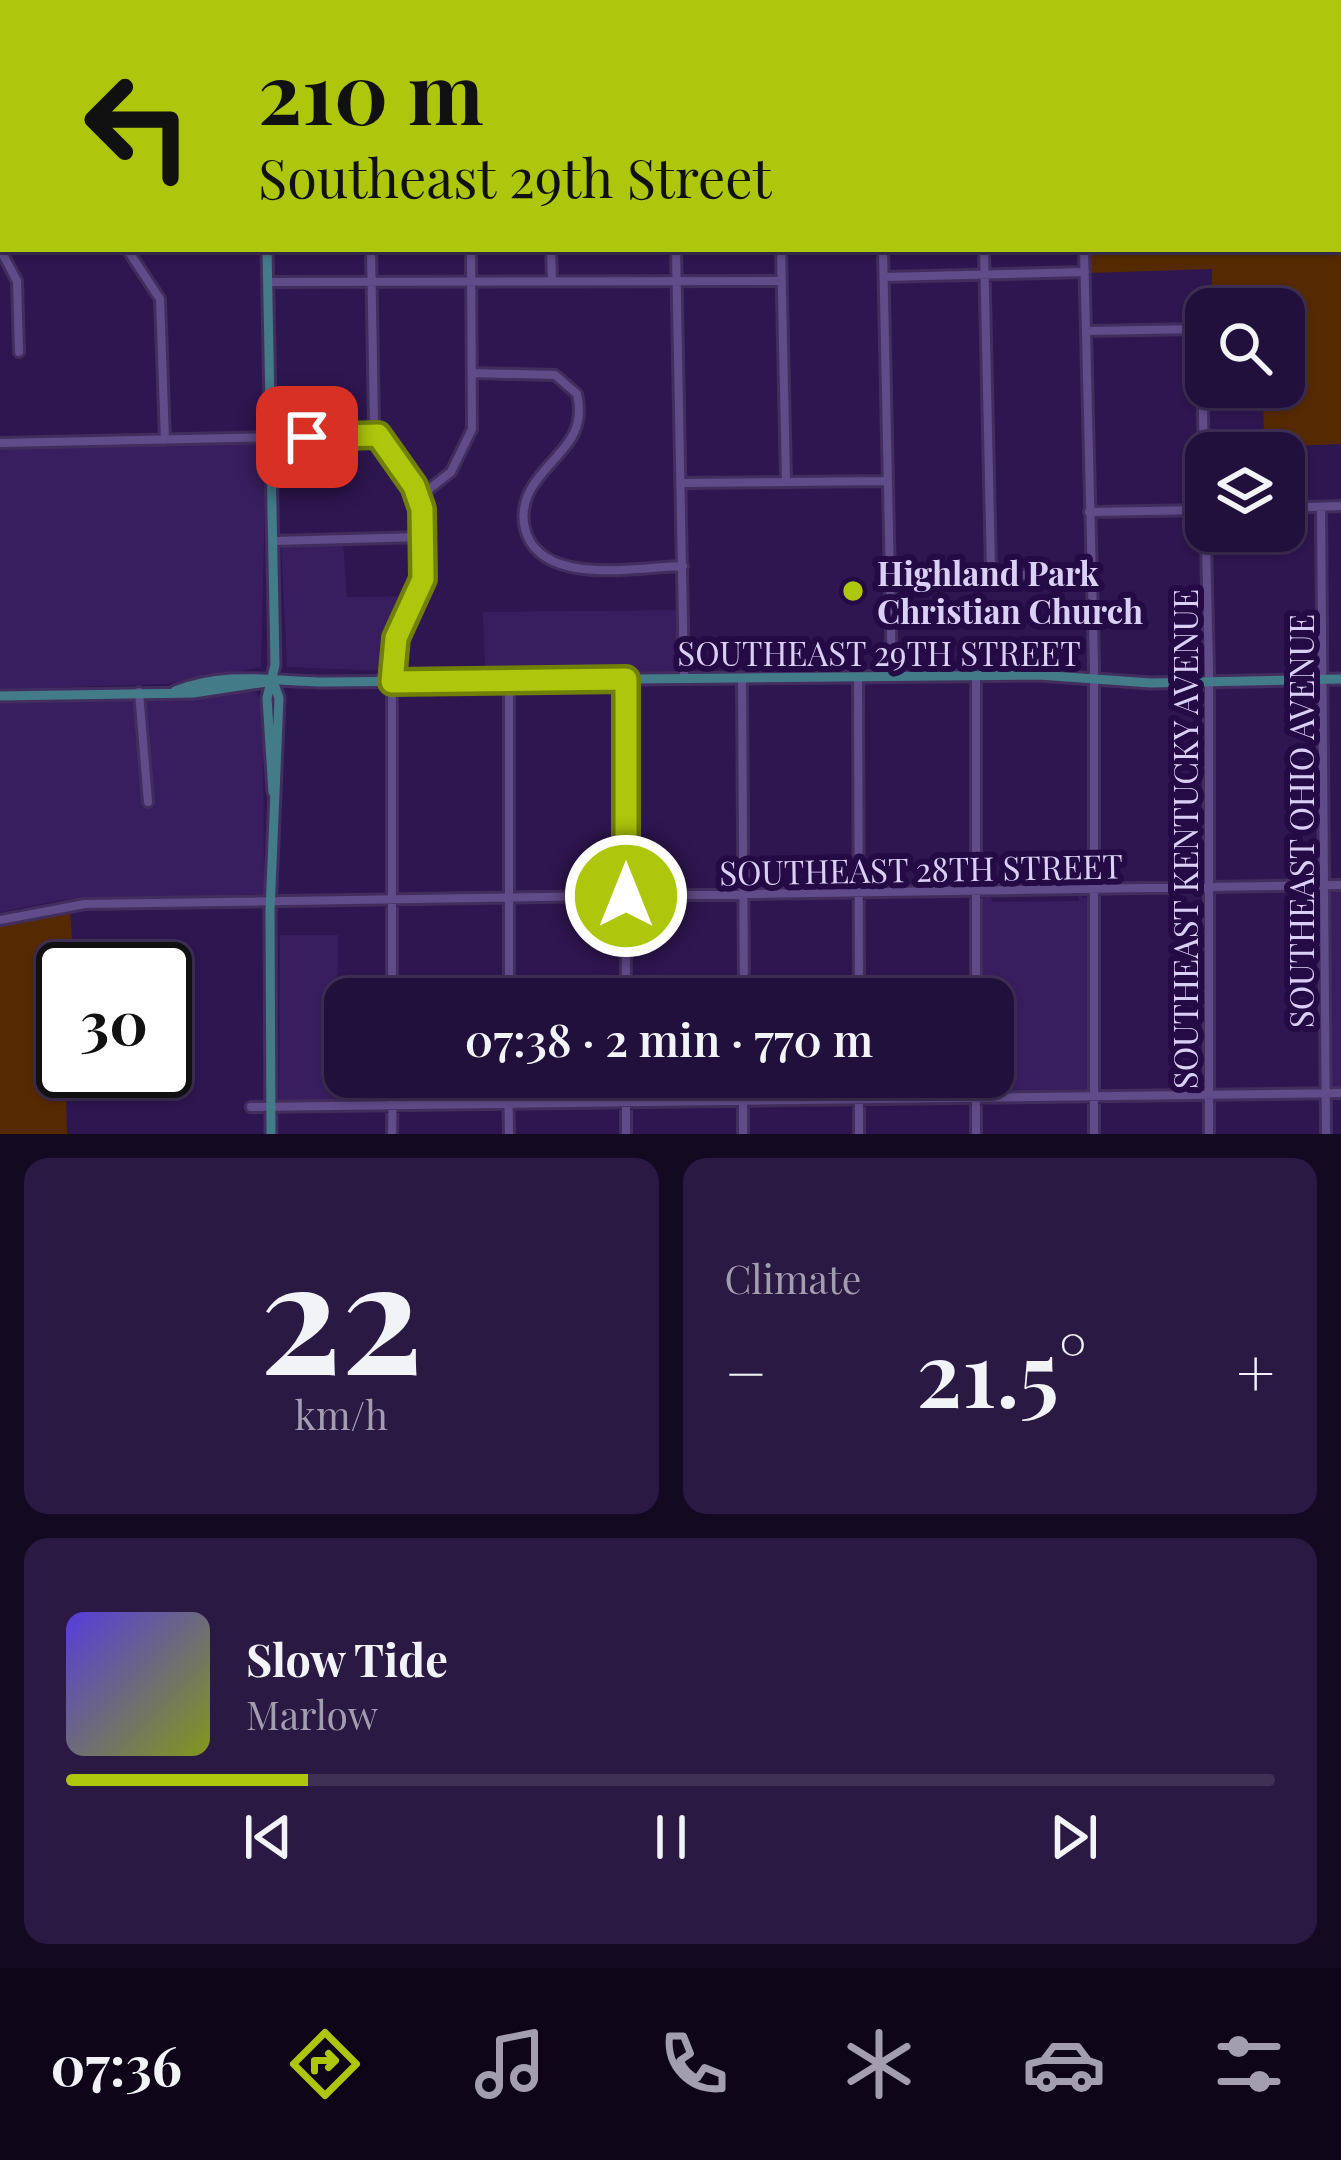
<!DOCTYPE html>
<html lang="en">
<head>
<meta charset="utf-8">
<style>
	:root { --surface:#22103c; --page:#2a1943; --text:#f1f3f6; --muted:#a29daf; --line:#3f3056; --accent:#aec60b }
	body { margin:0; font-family:"Playfair Display",serif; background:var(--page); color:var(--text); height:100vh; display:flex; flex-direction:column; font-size:45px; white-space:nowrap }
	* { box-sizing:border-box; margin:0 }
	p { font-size:39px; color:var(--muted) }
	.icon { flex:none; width:66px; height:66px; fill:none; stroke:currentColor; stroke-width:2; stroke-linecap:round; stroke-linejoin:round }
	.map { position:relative; height:1134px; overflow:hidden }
	.sheet { display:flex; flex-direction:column; gap:24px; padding:24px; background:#130921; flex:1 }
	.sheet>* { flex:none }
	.top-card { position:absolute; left:0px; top:0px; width:1341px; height:252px; box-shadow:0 3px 9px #0004,0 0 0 3px var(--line); background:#aec60b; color:#111; overflow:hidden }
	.fabs { position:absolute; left:1185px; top:288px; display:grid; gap:24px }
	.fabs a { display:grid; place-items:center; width:120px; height:120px; border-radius:24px; background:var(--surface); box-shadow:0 3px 9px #0004,0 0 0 3px var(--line); font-size:60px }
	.speed { position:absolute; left:36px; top:942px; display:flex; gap:24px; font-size:60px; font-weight:700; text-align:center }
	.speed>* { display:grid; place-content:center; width:156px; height:156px; border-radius:50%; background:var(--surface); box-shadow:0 3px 9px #0004,0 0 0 3px var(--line); line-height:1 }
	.speed .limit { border:6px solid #111; border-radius:18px; background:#fff; color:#111 }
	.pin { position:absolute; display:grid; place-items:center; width:102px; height:102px; color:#fff; margin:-51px; border-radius:24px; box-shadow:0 6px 18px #0006 }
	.me { position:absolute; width:132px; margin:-66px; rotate:0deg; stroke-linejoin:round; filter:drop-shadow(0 0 9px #0008) }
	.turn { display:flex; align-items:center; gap:42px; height:252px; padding:0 60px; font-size:54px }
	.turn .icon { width:156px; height:156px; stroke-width:2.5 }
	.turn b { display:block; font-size:84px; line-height:102px }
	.big { font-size:90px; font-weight:600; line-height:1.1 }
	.sheet .tile { flex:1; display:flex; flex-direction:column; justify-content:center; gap:18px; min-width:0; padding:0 42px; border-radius:24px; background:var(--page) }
	.sheet .dial { align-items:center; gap:0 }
	.dial b { font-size:156px; line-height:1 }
	.song { display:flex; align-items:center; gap:36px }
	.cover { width:144px; height:144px; border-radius:18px; background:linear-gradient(135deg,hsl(250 70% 55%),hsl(70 70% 35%)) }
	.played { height:12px; border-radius:6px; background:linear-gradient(90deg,var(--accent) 20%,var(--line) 20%) }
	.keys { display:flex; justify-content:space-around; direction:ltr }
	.heat { display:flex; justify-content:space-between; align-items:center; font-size:66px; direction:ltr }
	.sheet .tiles { flex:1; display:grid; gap:24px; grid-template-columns:1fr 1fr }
	.tile:last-child { grid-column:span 2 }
	.trip { position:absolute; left:324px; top:978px; width:690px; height:120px; border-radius:24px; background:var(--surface); box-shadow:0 3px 9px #0004,0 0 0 3px var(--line); font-weight:600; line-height:120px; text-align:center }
	.dock { display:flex; height:192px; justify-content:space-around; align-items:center; background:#0e0618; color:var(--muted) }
	.dock .icon { width:84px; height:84px }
	.dock .on { color:var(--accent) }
	.dock b { font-size:54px; color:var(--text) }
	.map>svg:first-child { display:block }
	.built { fill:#381e5f }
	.green { fill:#562a00 }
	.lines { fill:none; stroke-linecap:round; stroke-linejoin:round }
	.minor-casing { stroke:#422e5e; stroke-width:14 }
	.major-casing { stroke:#422e5e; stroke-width:15 }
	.highway-casing { stroke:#422e5e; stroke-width:18 }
	.minor { stroke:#614c8a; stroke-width:8 }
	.major { stroke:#437b89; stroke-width:9 }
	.highway { stroke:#2f9b88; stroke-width:12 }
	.route-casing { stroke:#718107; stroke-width:30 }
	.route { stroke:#aec60b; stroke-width:21 }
	.poi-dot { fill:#aec60b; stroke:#240b45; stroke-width:4.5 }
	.labels { text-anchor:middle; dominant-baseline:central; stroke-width:12; stroke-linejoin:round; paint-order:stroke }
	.poi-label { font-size:33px; font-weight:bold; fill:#dad0f5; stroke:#240b45; text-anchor:start }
	.street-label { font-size:33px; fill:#dad0f5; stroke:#240b45 }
</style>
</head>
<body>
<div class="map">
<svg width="1341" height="1134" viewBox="0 0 1341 1134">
	<rect width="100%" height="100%" fill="#2e1650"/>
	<!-- built -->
	<path class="built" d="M256 442 266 457 261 667 166 684 0 689V447Z
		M281 543 343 544 347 597 412 596 391 639 386 671 287 667Z
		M680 610 681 666 674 671 485 673 483 612Z
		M232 691 256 692 263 704 264 894 62 900 0 912V702L179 700Z
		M1335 890H1341V1089H1335L1330 1083V895Z
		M1078 895 1088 899 1089 1091 981 1094 980 1077H993V999H980V900L989 896 993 902 1079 901Z
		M280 935H338L337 1102 279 1100Z"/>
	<!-- green -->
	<path class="green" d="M1085 0H1341V444L1264 447 1263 387H1284V309H1212V269L1090 273 1089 249H1338V3Z
		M70 909 74 969H63L67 1134H0V924Z"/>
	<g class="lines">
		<defs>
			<path id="minor" d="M366 0V3
				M466 0V3
				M546 0V3
				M673 0V3
				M776 0V3
				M877 0V3
				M1079 0V3
				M198 3 202 0
				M0 169 3 166
				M0 249 17 281 19 352
				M127 249 160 299 165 440
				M371 249 374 424 422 509 423 579 392 654V999
				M551 249 552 281
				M676 249 684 678
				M781 249 786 481
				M883 249 892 676
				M984 249 991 570 1006 575 1091 574
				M1084 249 1094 664V1134
				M884 277 1085 272
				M268 282 781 281
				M1086 331 1201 329 1209 671V1134
				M472 373 555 375 577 394C588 442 551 454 531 489 523 503 521 520 527 535 547 586 639 567 683 566
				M0 443 378 435
				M682 483 888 481
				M419 497 451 472 472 429 471 249
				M1321 507 1326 1134
				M1284 508 1341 506
				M1089 512 1205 510
				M273 541 423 537
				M976 675V999
				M858 677 859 999
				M742 678 744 999
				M625 679 626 999
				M139 692 148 802
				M0 920 85 904 1341 885
				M509 999V680
				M508 1077 509 1134
				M859 1077V1134
				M976 1077V1134
				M251 1107 1341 1093
				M392 1134 393 1077
				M626 1134V1077
				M743 1134V1077"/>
			<path id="major" d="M262 0V3
				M267 249 275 665 267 698 273 792
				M175 691C228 670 272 682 327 682L1039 675 1151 683 1341 679
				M0 696 193 693 273 681
				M271 1134 270 911 279 698 273 681"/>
			<path id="highway" d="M28 3 32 0
				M50 3 54 0
				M0 27 3 24
				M0 45 3 42"/>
		</defs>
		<!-- minor casing -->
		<use href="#minor" class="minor-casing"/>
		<!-- major casing -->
		<use href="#major" class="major-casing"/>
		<!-- highway casing -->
		<use href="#highway" class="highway-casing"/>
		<!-- minor -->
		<use href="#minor" class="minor"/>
		<!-- major -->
		<use href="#major" class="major"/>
		<!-- highway -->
		<use href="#highway" class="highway"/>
	</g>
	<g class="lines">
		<defs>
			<path id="route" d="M307 437 378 435 414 486 422 509 423 579 396 638 392 682 626 679V896"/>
		</defs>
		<!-- route casing -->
		<use href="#route" class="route-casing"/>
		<!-- route -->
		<use href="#route" class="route"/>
	</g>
	<!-- markers -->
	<circle class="poi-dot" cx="853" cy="591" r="12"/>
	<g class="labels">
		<!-- poi labels -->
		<g class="poi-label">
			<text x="877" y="572">Highland Park<tspan x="877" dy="38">Christian Church</tspan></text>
		</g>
		<!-- street labels -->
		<g class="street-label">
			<text x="879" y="652">SOUTHEAST 29TH STREET</text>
			<text transform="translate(1300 821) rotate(-90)">SOUTHEAST OHIO AVENUE</text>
			<text transform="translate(1184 839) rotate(-90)">SOUTHEAST KENTUCKY AVENUE</text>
			<text transform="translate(921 868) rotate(-1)">SOUTHEAST 28TH STREET</text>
		</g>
	</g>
</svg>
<div class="fabs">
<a><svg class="icon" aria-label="search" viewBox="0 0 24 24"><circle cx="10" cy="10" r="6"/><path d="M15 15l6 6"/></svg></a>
<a><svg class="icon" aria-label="layers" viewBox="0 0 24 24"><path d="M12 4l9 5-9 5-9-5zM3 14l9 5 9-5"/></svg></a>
</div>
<div class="speed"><div class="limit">30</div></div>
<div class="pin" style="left:307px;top:437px;background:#d93025"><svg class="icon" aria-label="arrive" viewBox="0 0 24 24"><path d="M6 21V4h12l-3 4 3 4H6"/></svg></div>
<svg class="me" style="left:626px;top:896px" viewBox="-20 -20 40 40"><circle r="17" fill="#aec60b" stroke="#fff" stroke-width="3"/><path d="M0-11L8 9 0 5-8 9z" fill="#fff"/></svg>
<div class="trip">07:38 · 2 min · 770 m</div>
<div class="top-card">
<div class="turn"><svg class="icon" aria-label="left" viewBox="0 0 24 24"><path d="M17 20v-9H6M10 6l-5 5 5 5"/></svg><div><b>210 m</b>Southeast 29th Street</div></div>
</div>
</div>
<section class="sheet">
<div class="tiles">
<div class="tile dial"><b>22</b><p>km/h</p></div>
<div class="tile"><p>Climate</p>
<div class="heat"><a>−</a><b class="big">21.5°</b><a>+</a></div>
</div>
<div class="tile">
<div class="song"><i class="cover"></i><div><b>Slow Tide</b><p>Marlow</p></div></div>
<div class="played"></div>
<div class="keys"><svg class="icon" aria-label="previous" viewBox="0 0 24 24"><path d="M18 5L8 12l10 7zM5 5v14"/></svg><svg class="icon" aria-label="pause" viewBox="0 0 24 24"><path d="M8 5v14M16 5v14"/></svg><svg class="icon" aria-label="next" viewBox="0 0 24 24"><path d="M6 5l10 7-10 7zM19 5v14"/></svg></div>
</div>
</div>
</section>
<nav class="dock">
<b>07:36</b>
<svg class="icon on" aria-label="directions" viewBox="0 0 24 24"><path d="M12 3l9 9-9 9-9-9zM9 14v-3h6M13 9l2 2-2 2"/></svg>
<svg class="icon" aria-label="music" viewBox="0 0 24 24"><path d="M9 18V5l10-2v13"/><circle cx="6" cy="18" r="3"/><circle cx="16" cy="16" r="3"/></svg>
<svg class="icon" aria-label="phone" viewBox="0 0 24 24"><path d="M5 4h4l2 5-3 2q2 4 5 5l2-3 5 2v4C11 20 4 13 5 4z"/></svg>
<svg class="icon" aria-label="climate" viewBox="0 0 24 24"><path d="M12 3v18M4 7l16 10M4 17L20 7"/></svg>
<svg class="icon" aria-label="car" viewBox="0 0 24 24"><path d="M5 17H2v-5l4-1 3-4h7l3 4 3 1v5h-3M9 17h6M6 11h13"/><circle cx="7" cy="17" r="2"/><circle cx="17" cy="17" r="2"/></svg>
<svg class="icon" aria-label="filters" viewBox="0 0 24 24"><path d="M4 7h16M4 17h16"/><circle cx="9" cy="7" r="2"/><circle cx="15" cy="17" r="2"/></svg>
</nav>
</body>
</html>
